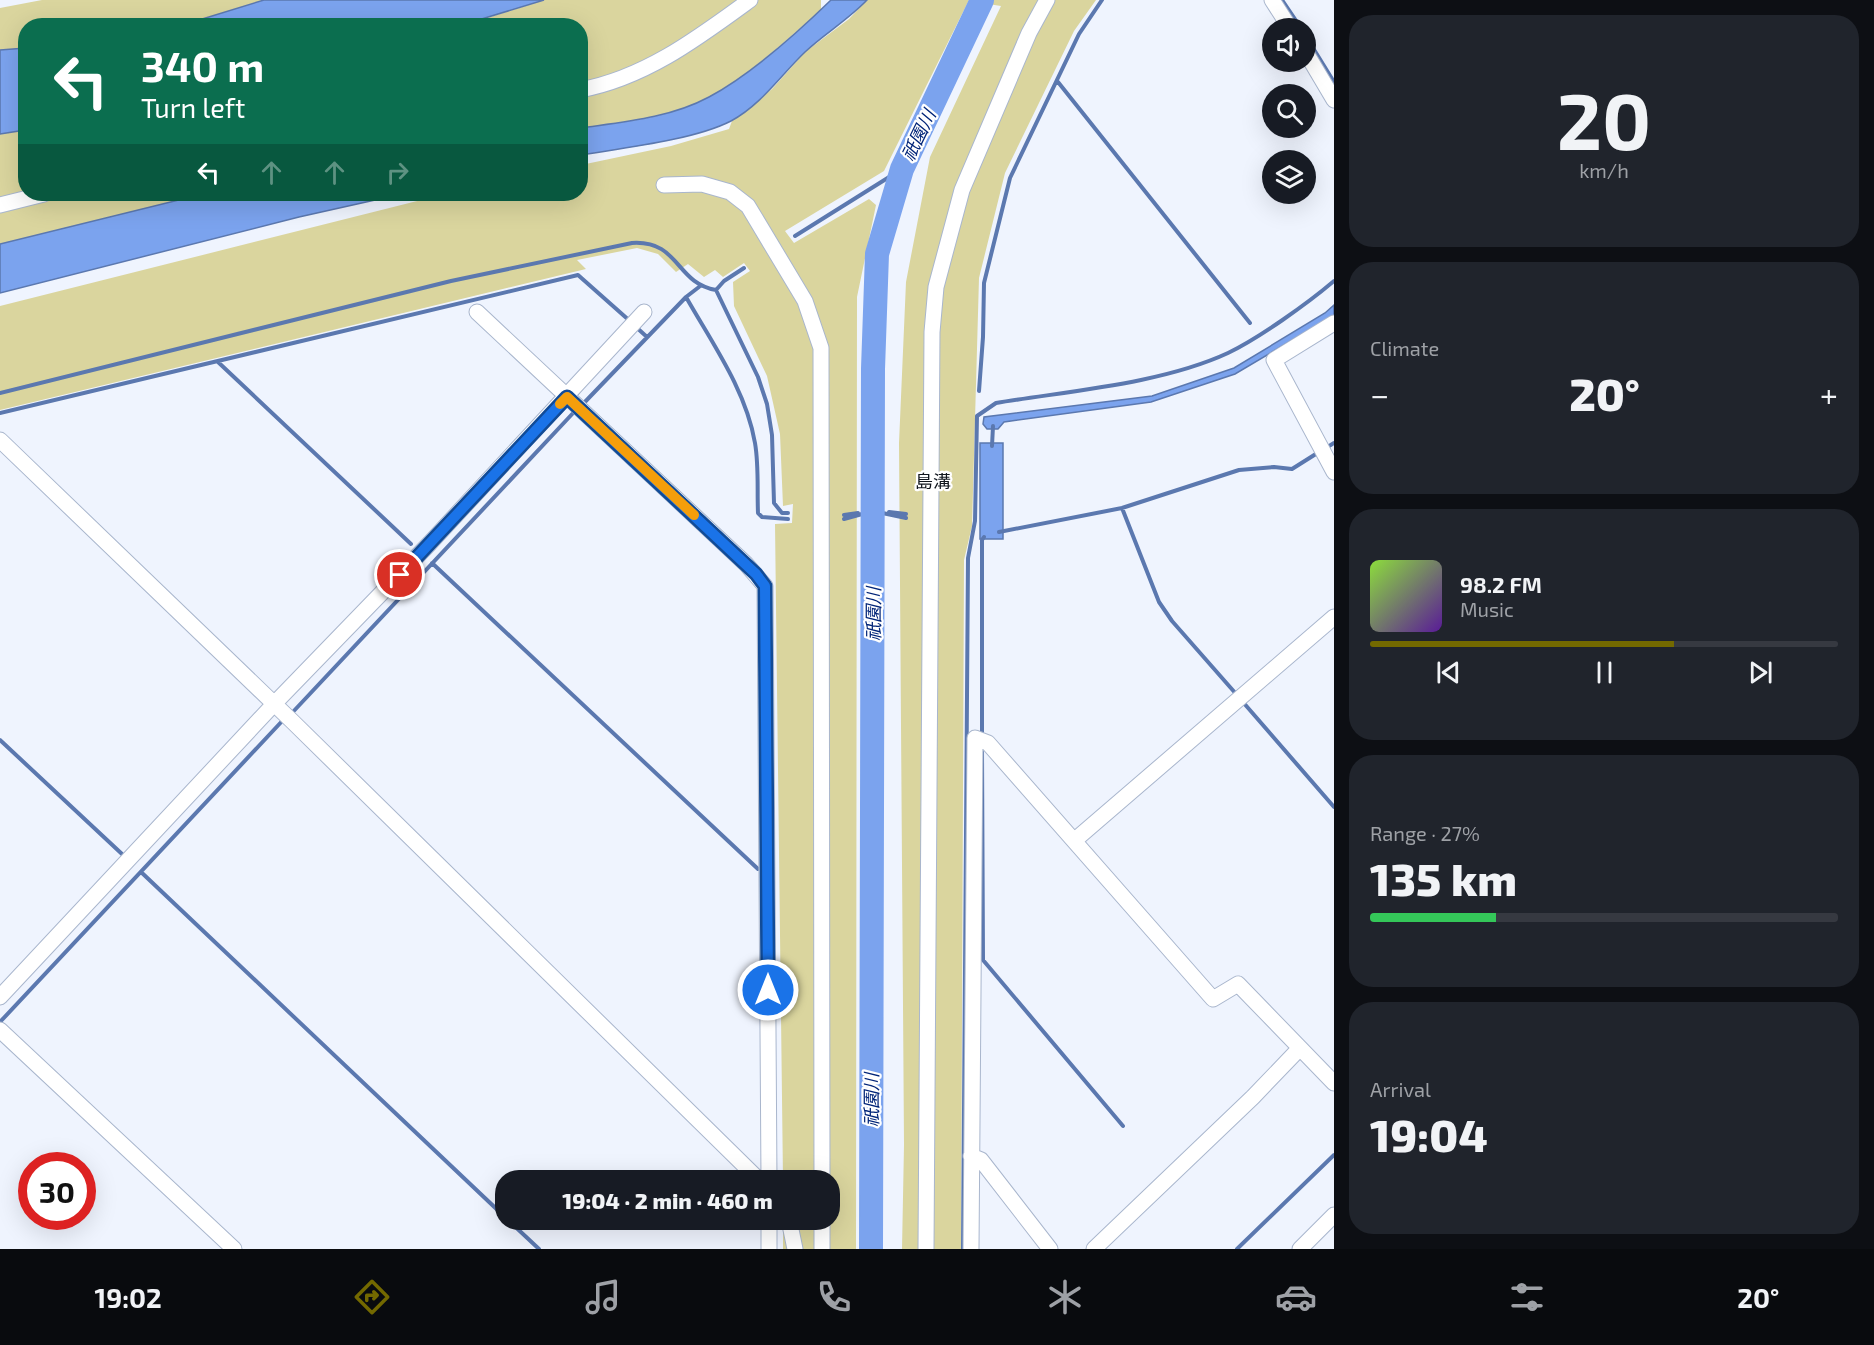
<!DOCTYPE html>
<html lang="en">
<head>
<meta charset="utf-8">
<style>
	:root { --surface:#171b24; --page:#20242c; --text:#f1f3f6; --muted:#9ea1a6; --line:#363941; --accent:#736900 }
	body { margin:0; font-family:"Exo 2","Noto Sans JP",sans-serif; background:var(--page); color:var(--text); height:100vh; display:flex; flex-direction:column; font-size:22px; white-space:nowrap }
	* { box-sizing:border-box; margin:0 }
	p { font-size:20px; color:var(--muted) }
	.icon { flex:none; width:33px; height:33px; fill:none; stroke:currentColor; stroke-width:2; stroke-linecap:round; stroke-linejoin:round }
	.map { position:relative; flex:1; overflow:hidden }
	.panel { display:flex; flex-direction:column; gap:15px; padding:15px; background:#0d0f14; width:540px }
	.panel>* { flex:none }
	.guide { position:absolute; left:18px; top:18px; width:570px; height:183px; border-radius:24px; box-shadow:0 6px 24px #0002; background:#0b6e4f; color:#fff; overflow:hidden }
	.fabs { position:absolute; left:1262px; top:18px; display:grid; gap:12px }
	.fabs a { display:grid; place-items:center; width:54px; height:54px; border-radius:50%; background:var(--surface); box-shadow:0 6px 24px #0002; font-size:30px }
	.speed { position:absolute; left:18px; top:1152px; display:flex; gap:12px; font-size:30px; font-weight:700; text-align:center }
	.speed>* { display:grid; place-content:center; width:78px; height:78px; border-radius:50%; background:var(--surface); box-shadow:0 6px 24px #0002; line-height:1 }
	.speed .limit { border:9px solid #d22; background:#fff; color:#111 }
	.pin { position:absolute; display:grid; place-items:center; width:51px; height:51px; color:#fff; margin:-26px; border:3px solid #fff; border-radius:50%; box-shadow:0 2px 6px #0007 }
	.me { position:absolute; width:66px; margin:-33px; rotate:0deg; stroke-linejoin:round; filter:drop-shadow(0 0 4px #0008) }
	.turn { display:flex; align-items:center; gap:21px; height:126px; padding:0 24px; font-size:27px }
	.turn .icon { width:78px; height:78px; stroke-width:2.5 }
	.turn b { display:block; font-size:42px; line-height:51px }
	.lanes { display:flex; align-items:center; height:57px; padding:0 24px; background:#0003; justify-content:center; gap:30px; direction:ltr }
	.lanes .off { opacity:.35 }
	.big { font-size:45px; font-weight:800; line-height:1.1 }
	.panel .card { flex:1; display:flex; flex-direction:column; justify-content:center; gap:9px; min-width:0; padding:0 21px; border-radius:24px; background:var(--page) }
	.panel .dial { align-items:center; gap:0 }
	.dial b { font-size:78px; line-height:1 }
	.song { display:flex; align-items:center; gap:18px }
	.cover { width:72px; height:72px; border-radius:9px; background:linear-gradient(135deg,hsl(90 70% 55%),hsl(270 70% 35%)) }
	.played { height:6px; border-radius:3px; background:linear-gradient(90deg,var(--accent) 65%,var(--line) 65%) }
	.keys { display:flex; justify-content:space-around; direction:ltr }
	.heat { display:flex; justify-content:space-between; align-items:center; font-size:33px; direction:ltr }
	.charge { height:9px; border-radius:4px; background:linear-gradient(90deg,#34c759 27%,var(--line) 0) }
	.trip { position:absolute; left:495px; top:1170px; width:345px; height:60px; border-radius:24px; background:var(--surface); box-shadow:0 6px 24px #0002; font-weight:800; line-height:60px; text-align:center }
	.dock { display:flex; height:96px; justify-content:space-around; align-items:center; background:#090b0e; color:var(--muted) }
	.dock .icon { width:42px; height:42px }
	.dock .selected { color:var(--accent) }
	.dock b { font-size:27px; color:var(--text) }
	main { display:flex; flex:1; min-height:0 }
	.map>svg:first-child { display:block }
	.green { fill:#dad59e }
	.water { fill:#7ba3ee; stroke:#5b78af; stroke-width:1.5 }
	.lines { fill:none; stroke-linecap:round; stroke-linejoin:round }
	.stream { stroke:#5b78af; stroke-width:4 }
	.river { stroke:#7ba3ee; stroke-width:24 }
	.minor-casing { stroke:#a9b6cd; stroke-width:17 }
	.minor { stroke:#fff; stroke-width:15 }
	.route-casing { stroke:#114b97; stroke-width:15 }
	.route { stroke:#1a73e8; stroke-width:10 }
	.slow { stroke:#f59e0b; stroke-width:10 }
	.labels { text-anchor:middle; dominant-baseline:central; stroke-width:4.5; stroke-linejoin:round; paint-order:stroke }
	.water-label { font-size:18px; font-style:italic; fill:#002478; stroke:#fff }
	.neighbourhood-label { font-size:18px; fill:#10151d; stroke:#fff }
</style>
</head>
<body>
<main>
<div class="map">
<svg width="1334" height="1249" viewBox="0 0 1334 1249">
	<rect width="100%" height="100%" fill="#eff4fe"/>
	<!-- green -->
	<path class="green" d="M42 0H264L199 20 165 25 26 26 25 48 0 50V8Z
		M544 0H821V10C786 40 750 75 709 97 670 118 623 122 581 128L580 26H462Z
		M867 0H969L884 171 785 231 794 243 869 199 876 205 857 297 856 1249H783V1220H830V1180H783L775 524 792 523 793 504 783 506 780 434 767 376 734 306 733 282 750 271 744 263 723 277 715 270 704 277 688 264 676 272 658 254 637 248 577 260 586 269 0 410V306L445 194H580L581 165 671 146 729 129 732 121 772 89 805 52 849 19Z
		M990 0H1096L1074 31 1005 173 979 278 972 526 964 560 961 1249H902L904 1145 899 443 906 282 930 157 1001 6 988 4Z
		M25 130 26 194H203L191 196 0 272V134Z"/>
	<!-- water -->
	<path class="water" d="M264 0H544L462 25H165L199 20Z
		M831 0H867C848 20 824 34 805 52 781 75 761 105 731 121 694 140 623 148 581 155V128C623 122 670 118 709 97 752 74 796 34 831 0Z
		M25 48V130L0 134V50Z
		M203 194H402L299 217 0 293V244Z
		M1334 305V315L1331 317 1235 374 1151 402 1004 422 998 429H987L983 424 984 417 1152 396 1234 368 1325 313Z
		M980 443H1003V539H980Z"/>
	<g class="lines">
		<!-- stream -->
		<path class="stream" d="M1282 0 1301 28
			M1305 35 1334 82
			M1058 82 1250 323
			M795 236 902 169
			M716 290 758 377 767 404 772 435 774 503 782 513H788
			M716 290 724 281 744 268
			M686 297 699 287
			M636 327 647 337
			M218 362 411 544
			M979 391 983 337 984 283 1010 178 1079 34 1102 0
			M0 393 451 281 632 243C680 240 675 283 716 290
			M581 406 686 297C712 343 746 390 755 443 759 466 757 490 758 513L762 517 788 519
			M0 413 578 275 631 322
			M992 446 993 426
			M1326 448 1334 443
			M1122 508 1159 602 1172 621 1237 695
			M889 512 906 514
			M844 515 858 513
			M844 519 873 511 906 518
			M999 532 1122 508 1239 470 1274 467 1292 469 1319 452
			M432 563 758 869
			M1242 701 1334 807
			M291 714 575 411
			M982 735V540L984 537
			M0 740 122 854
			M982 752 983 960 1123 1126
			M141 872 506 1218
			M0 1022 285 718
			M508 1220 539 1249
			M963 1249 968 558 975 521 977 416 996 403C1068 391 1161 384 1228 353 1259 338 1307 304 1334 281
			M1237 1249 1334 1155"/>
		<!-- river -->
		<path class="river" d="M871 1249 873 369 877 254 902 169 982 0"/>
		<defs>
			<path id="minor" d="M1272 0 1290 28
				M1305 51 1334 100
				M580 90C645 78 698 38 750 0
				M664 185 702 184 730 192 748 206 805 301 821 348 822 1180
				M0 205 44 194
				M477 312 746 564 765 586 769 1180
				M1334 323 1274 360 1334 472
				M0 440 293 722 759 1180
				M1075 840 1334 617
				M0 997 274 704 430 543 644 312
				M0 1030 234 1249
				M971 1156 981 1160 1050 1249
				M789 1220 795 1249
				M822 1220V1249
				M769 1249V1220
				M926 1249 932 332 936 287 962 190 1029 33 1047 0
				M971 1249 975 738 988 743 1213 999 1238 984 1334 1083
				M1094 1249 1253 1097 1300 1048
				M1300 1249 1334 1215"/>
		</defs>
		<!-- minor casing -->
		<use href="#minor" class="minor-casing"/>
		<!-- minor -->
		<use href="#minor" class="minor"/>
	</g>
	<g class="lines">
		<defs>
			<path id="route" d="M400 575 567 397 756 574 765 586 768 990"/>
		</defs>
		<!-- route casing -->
		<use href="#route" class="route-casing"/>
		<!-- route -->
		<use href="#route" class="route"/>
		<!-- slow -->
		<path class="slow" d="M560 404 567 397 694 515"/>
	</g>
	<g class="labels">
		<!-- water labels -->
		<g class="water-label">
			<text transform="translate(918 135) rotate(-64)">祇園川</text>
			<text transform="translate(873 614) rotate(-90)">祇園川</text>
			<text transform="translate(871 1100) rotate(-90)">祇園川</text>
		</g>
		<!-- neighbourhood labels -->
		<g class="neighbourhood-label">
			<text x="933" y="481">島溝</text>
		</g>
	</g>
</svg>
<div class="fabs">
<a><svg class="icon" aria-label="sound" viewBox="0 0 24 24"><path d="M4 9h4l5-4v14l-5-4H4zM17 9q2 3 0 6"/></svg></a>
<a><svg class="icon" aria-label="search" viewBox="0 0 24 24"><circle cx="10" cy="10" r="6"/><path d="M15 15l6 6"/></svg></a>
<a><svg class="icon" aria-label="layers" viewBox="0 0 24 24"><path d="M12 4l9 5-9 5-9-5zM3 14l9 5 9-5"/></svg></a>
</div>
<div class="speed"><div class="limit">30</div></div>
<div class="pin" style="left:400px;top:575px;background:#d93025"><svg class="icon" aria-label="arrive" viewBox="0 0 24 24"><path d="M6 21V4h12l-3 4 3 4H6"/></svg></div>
<svg class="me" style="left:768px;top:990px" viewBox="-20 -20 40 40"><circle r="17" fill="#1a73e8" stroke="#fff" stroke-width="3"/><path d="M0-11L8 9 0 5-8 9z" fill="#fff"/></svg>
<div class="trip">19:04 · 2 min · 460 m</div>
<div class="guide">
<div class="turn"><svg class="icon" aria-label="left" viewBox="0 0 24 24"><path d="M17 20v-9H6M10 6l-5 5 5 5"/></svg><div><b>340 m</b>Turn left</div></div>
<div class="lanes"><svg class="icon" aria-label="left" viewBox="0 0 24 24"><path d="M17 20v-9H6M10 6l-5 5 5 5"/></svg><svg class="icon off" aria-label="ahead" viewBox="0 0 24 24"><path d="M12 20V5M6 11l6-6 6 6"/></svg><svg class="icon off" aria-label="ahead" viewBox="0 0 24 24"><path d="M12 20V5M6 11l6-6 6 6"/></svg><svg class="icon off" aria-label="right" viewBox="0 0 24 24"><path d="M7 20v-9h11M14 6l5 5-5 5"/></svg></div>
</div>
</div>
<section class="panel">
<div class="card dial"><b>20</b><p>km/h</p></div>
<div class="card"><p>Climate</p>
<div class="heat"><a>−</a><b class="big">20°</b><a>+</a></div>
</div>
<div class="card">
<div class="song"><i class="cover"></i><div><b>98.2 FM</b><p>Music</p></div></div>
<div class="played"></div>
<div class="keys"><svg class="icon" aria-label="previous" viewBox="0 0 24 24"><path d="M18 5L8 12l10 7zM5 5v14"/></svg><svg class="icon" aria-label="pause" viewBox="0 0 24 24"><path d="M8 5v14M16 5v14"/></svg><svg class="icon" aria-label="next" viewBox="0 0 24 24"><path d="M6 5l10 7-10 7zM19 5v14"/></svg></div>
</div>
<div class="card"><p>Range · 27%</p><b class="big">135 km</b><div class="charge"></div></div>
<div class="card"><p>Arrival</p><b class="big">19:04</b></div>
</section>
</main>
<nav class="dock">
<b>19:02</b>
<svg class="icon selected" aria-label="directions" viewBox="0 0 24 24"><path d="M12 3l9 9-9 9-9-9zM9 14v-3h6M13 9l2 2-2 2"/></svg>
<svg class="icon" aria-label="music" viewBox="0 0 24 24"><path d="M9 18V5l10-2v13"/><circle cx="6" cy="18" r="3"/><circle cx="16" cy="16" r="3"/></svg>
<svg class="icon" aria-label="phone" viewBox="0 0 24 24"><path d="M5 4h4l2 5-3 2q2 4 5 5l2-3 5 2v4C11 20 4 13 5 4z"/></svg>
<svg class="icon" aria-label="climate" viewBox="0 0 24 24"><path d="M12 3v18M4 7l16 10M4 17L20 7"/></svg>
<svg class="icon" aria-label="car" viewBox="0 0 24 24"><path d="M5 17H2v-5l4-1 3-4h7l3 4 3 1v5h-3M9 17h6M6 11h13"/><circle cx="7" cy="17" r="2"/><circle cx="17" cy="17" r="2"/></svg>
<svg class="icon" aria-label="filters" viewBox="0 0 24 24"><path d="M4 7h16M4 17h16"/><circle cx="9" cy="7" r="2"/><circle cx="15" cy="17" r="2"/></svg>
<b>20°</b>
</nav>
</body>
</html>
